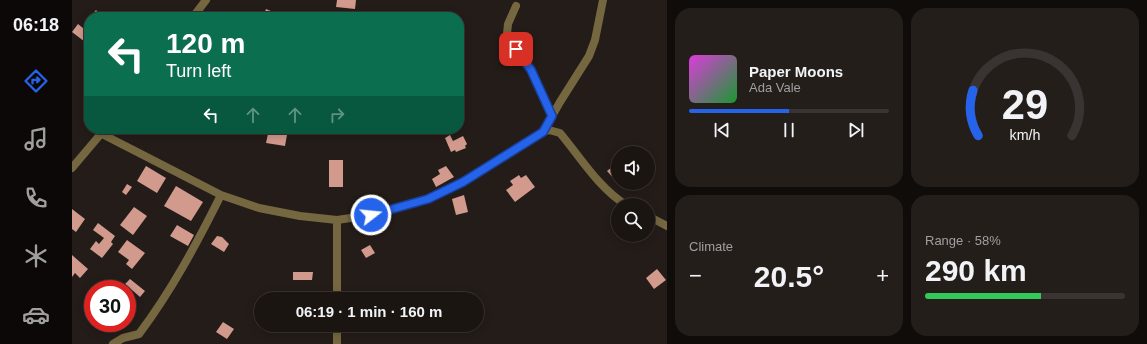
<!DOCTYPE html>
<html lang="en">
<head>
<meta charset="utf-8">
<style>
	:root { --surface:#1b1512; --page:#241e1b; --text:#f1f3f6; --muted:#a09f9f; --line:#393432; --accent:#2563eb }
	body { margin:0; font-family:Arial,sans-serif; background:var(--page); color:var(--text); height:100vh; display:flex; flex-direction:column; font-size:15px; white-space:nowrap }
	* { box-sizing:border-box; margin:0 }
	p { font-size:13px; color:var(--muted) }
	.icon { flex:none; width:22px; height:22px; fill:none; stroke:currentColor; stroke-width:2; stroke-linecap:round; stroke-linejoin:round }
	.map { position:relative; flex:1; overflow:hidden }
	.side { display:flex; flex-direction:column; gap:8px; padding:8px; background:#0f0c0a; width:480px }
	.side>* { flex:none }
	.top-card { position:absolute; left:12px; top:12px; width:380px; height:122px; border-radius:16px; box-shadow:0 2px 10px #0003,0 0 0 1px var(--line); background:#0b6e4f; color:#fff; overflow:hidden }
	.tools { position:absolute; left:539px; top:146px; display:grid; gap:8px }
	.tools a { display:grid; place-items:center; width:44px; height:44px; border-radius:50%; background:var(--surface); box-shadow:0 2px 10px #0003,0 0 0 1px var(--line); font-size:20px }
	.speed { position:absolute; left:12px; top:280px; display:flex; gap:8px; font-size:20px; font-weight:700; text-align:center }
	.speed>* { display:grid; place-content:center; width:52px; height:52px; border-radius:50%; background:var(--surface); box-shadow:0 2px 10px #0003,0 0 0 1px var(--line); line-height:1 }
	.speed .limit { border:6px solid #d22; background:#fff; color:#111 }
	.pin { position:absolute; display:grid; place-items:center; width:34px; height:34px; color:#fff; margin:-17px; border-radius:8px; box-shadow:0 2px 6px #0006 }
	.me { position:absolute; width:44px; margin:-22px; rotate:74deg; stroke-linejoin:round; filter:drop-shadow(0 0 3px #0008) }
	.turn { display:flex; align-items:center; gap:14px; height:84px; padding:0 16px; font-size:18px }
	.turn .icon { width:52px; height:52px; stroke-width:2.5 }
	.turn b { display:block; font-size:28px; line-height:34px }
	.lanes { display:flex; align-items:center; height:38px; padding:0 16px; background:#0003; justify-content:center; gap:20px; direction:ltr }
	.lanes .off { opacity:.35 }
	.big { font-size:30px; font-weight:600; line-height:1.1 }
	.side .card { flex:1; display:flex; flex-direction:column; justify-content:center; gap:6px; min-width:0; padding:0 14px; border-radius:16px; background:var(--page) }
	.side .dial { align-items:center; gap:0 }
	.dial svg { height:104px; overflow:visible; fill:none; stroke:var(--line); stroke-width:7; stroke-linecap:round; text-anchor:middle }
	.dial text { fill:var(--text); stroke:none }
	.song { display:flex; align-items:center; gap:12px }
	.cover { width:48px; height:48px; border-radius:6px; background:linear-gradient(135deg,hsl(300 70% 55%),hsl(130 70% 35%)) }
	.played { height:4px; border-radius:2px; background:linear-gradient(90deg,var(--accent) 50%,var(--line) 50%) }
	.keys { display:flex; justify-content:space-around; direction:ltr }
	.heat { display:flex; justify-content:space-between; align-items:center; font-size:22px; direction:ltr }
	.charge { height:6px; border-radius:3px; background:linear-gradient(90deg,#34c759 58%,var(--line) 0) }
	.side .tiles { flex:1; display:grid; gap:8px; grid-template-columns:repeat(2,1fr) }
	.trip { position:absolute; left:182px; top:292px; width:230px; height:40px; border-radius:20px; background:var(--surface); box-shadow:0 2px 10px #0003,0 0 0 1px var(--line); font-weight:600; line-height:40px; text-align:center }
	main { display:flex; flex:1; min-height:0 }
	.tab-bar { display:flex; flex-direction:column; width:72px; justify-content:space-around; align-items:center; background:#0b0807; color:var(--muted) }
	.tab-bar .icon { width:28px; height:28px }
	.tab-bar .selected { color:var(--accent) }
	.tab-bar b { font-size:18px; color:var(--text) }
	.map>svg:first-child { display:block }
	.building { fill:#d2998d }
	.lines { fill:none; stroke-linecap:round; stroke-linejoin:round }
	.minor { stroke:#756840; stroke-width:8 }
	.route-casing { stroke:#184099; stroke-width:10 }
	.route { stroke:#2563eb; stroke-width:7 }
</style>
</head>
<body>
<main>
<nav class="tab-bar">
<b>06:18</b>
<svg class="icon selected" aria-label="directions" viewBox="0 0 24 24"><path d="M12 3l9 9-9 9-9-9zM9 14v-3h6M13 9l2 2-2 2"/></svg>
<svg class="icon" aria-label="music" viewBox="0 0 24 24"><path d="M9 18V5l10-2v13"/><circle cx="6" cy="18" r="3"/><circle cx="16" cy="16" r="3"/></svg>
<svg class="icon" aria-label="phone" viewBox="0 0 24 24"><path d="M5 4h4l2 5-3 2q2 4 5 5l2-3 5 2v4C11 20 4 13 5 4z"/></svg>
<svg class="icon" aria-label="climate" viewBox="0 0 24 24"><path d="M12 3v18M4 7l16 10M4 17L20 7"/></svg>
<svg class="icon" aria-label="car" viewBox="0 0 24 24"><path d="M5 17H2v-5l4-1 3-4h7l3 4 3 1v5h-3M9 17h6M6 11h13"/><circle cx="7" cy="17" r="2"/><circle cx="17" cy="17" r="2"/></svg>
</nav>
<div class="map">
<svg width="595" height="344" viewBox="0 0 595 344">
	<rect width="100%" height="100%" fill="#241c18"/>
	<!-- building -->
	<path class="building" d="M265 0H284L283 9 264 7Z
		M194 9 206 14 205 17H191Z
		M24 10 29 15 28 17H18Z
		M271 12 274 17H261Z
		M6 24 17 33V45L0 32Z
		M197 129H216L213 146 194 143Z
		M378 135 381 141 391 136 395 144 393 146 394 148 384 152 383 150 379 152 373 138Z
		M257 160H271V187H257Z
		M546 162V183H556L550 188 535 171Z
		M74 166 94 178 85 193 65 181Z
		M374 166 382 177 364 187 360 179 368 174 366 170Z
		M447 175 449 178 454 175 463 187 443 202 434 190 441 185 438 181Z
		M55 184 60 187 54 195 50 192Z
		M104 186 131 202 119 221 92 206Z
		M392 195 396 212 384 215 380 199Z
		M62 207 75 216 61 235 48 225Z
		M0 209 13 219 4 232 0 229Z
		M26 223 43 236 39 242 41 244 30 258 18 249 24 241 27 244 32 238 21 230Z
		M105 225 122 235 116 246 98 236Z
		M145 236 150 237 157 244 152 252 139 244Z
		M55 240 73 253 60 269 54 264 57 260 46 252Z
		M298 245 303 253 294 258 289 250Z
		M0 255 16 269 8 278 3 273 0 277Z
		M585 269 594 280 582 289 574 278Z
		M221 272H241L240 280H221Z
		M58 279 73 291 68 297 53 284Z
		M151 322 162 329 155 339 144 332Z"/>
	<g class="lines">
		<!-- minor -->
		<path class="minor" d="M444 6 436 24 435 34 459 70 480 116
			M121 17 134 0
			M471 132 488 102 517 56 523 40 531 0
			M30 134 149 195 187 208 228 216 265 220 299 215 356 199 391 182 471 132 477 130 488 133C509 158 526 187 554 205
			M0 168 33 129
			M576 216 595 226
			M265 220V299
			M41 344 51 338 67 334C100 290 125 243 149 195
			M265 344V325"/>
	</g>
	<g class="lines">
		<defs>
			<path id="route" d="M299 215 356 199 391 182 471 132 480 116 459 70 444 49"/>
		</defs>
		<!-- route casing -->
		<use href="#route" class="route-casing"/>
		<!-- route -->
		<use href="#route" class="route"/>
	</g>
</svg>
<div class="tools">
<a><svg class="icon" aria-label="sound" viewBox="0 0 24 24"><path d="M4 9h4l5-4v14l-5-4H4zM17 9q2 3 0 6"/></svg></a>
<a><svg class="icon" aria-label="search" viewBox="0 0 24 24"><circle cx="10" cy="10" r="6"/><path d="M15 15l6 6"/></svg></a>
</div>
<div class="speed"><div class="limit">30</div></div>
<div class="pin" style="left:444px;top:49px;background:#d93025"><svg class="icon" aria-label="arrive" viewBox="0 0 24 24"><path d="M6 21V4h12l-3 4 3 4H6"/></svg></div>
<svg class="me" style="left:299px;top:215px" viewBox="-20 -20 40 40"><circle r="17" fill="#2563eb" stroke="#fff" stroke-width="3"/><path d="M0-11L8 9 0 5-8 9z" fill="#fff"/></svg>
<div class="trip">06:19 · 1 min · 160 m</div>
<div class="top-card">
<div class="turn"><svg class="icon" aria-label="left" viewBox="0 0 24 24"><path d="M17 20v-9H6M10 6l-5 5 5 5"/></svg><div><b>120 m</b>Turn left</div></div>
<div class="lanes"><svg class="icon" aria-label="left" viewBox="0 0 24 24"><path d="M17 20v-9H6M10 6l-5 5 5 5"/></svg><svg class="icon off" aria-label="ahead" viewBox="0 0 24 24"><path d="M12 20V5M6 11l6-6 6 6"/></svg><svg class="icon off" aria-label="ahead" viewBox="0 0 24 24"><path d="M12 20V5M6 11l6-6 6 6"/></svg><svg class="icon off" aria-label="right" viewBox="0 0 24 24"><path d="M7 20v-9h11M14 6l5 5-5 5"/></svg></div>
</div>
</div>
<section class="side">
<div class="tiles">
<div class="card">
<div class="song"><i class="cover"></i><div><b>Paper Moons</b><p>Ada Vale</p></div></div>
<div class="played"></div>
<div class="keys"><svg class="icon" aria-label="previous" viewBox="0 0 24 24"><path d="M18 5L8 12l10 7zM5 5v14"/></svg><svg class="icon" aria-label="pause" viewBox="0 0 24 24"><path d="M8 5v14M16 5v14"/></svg><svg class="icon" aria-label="next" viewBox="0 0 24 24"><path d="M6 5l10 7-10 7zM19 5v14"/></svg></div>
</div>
<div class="card dial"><svg viewBox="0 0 100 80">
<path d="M14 69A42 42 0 1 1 86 69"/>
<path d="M14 69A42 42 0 0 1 10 34" stroke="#2563eb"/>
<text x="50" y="56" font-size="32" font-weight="700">29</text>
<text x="50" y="72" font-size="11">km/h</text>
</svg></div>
<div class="card"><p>Climate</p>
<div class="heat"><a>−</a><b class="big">20.5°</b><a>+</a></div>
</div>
<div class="card"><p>Range · 58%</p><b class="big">290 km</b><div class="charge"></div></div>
</div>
</section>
</main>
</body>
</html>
